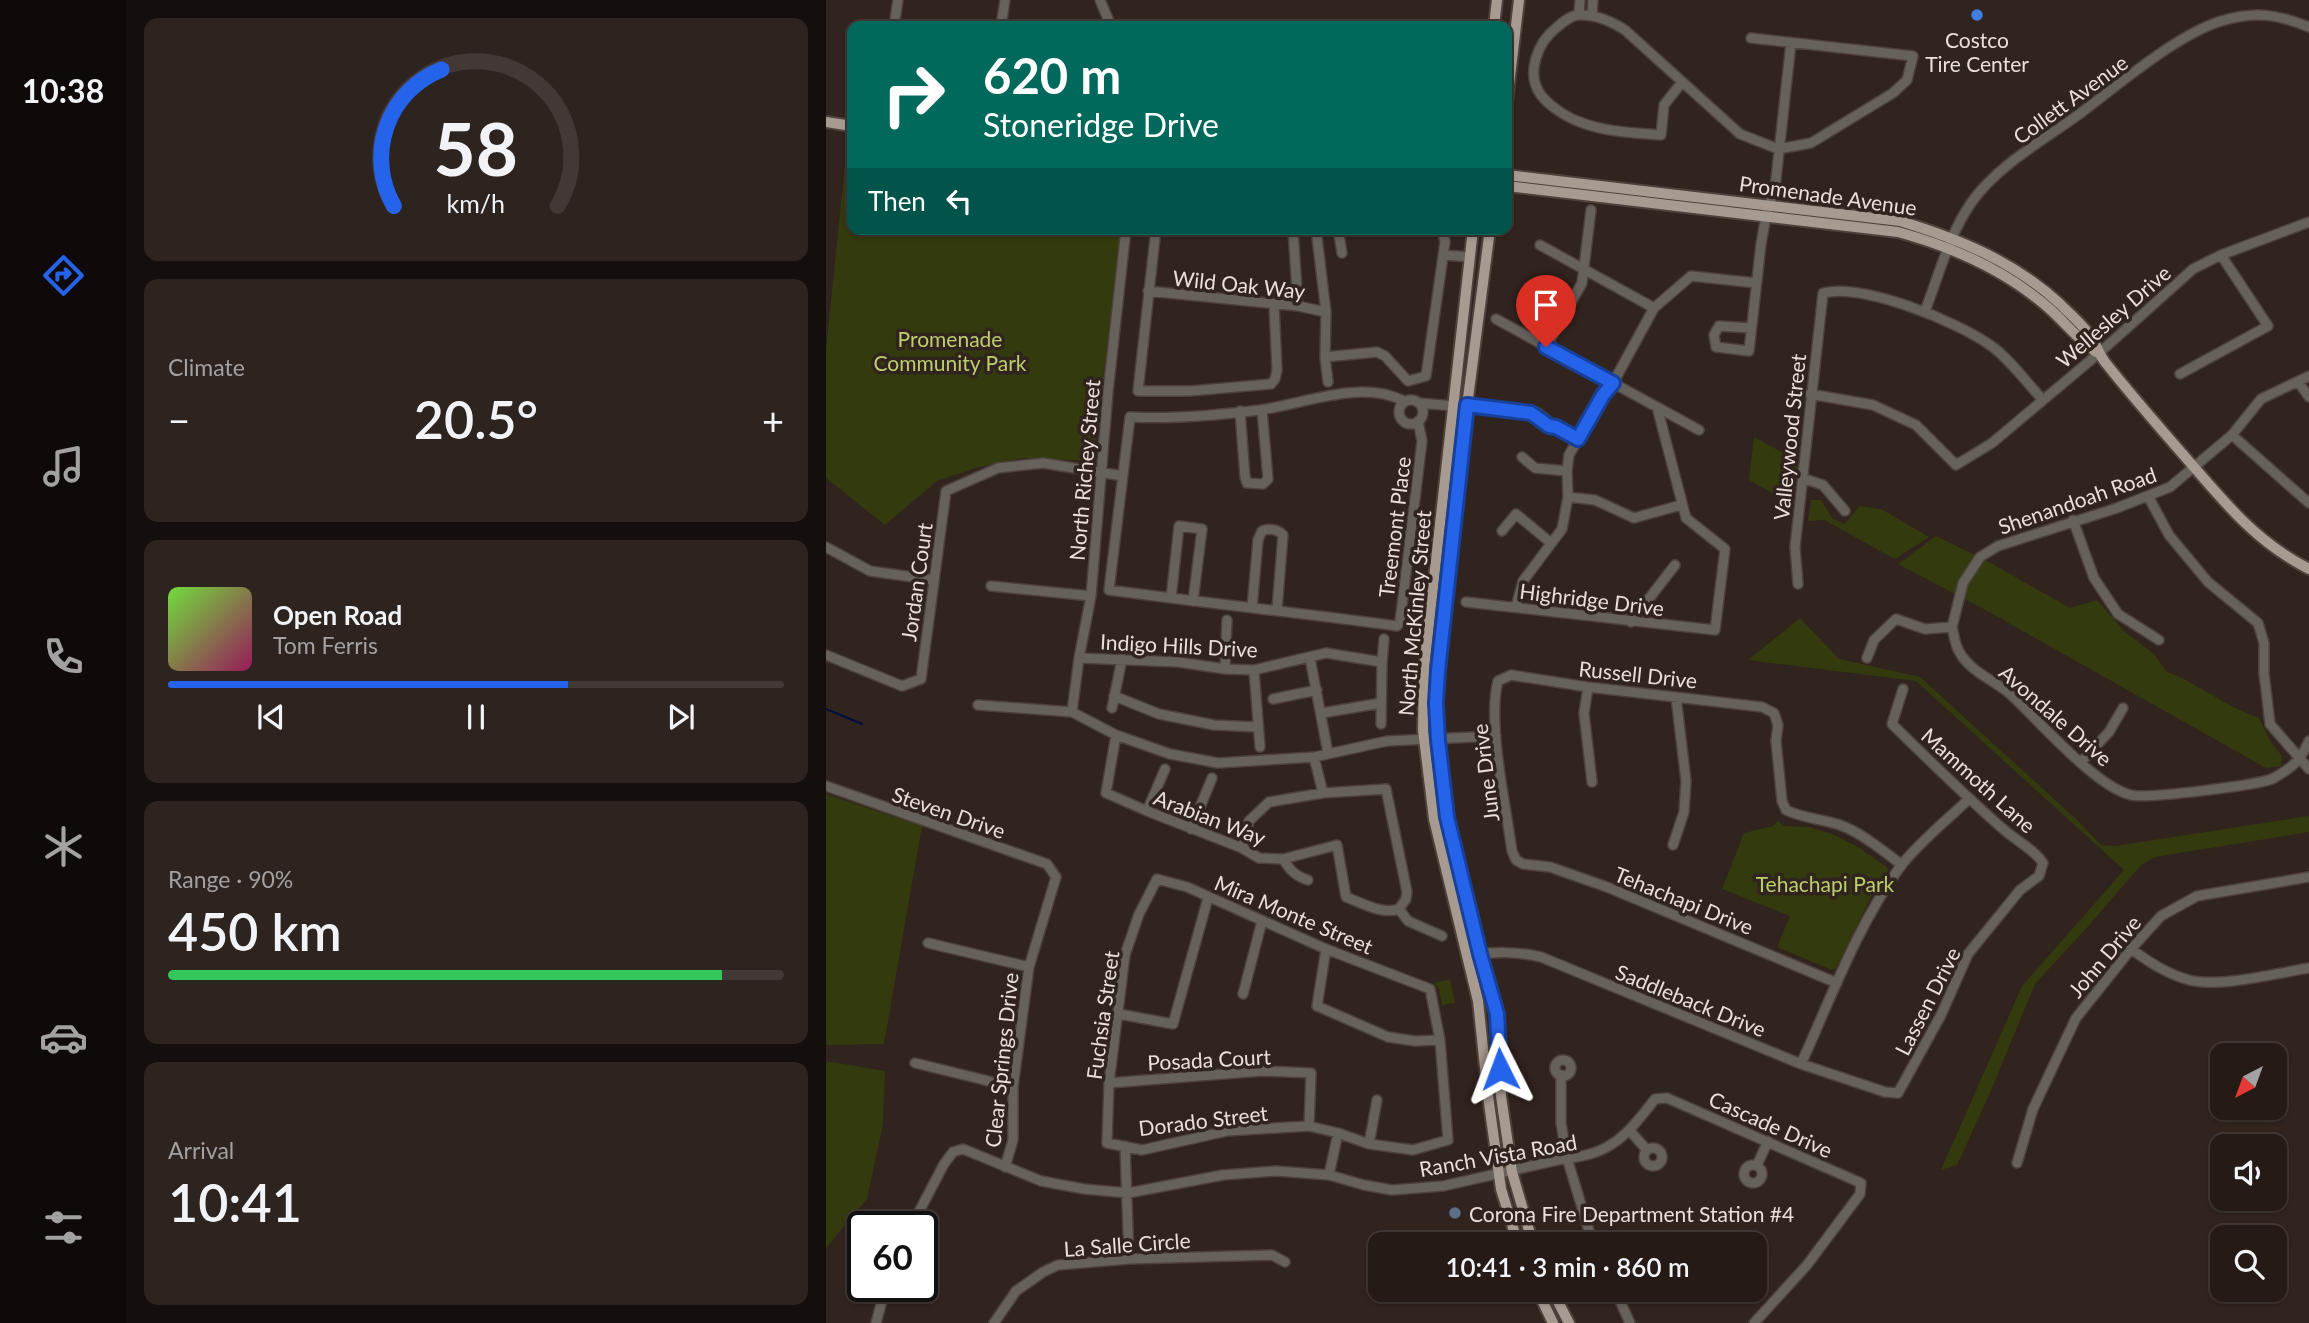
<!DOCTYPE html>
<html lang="en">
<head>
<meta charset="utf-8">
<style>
	:root { --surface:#251a16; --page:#2d231f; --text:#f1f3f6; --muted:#a3a1a1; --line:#423835; --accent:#2563eb }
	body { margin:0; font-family:Lato,sans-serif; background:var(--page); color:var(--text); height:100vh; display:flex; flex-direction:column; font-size:26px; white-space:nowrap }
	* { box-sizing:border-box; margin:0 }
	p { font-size:23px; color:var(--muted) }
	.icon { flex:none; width:38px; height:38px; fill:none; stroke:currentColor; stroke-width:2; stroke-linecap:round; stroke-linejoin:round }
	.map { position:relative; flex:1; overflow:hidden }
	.panel { display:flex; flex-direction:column; gap:18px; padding:18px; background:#140e0c; width:700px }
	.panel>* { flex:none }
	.hud { position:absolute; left:21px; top:21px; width:665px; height:214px; border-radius:14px; box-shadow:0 2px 5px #0004,0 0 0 2px var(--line); background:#00695c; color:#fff; overflow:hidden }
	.needle { width:46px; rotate:221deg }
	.tools { position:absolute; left:1384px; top:1043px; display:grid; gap:14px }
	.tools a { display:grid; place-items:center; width:77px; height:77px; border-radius:14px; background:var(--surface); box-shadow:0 2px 5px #0004,0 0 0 2px var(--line); font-size:35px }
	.speed { position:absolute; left:21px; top:1211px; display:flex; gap:14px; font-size:35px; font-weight:700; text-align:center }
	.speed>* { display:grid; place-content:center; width:91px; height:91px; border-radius:50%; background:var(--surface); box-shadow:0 2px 5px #0004,0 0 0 2px var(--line); line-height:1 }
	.speed .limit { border:4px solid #111; border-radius:10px; background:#fff; color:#111 }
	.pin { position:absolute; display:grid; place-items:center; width:60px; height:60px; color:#fff; margin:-72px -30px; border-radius:50% 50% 50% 0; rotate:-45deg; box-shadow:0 0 7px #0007 }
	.pin .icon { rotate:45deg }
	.me { position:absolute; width:77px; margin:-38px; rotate:357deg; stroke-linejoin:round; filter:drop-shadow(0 0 5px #0008) }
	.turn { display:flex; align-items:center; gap:24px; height:147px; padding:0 21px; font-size:32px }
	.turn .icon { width:91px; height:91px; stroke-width:2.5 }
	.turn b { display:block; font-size:49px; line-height:60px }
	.then { display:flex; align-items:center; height:66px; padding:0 21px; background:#0003; gap:14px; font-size:26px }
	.big { font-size:52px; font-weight:600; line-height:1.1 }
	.panel .widget { flex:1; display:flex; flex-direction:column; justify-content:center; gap:10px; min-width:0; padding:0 24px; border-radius:14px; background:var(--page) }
	.panel .dial { align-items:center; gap:0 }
	.dial svg { height:182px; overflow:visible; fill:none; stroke:var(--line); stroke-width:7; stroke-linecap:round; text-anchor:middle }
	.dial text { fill:var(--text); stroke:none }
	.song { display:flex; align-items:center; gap:21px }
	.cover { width:84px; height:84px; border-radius:10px; background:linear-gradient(135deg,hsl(100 70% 55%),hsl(330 70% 35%)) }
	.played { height:7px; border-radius:4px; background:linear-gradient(90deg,var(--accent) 65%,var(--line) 65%) }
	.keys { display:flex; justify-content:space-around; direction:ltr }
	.heat { display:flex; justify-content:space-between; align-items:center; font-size:38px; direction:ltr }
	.charge { height:10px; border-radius:5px; background:linear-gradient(90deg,#34c759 90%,var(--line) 0) }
	.trip { position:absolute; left:542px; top:1232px; width:399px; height:70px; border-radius:14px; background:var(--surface); box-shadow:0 2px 5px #0004,0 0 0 2px var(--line); font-weight:600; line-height:70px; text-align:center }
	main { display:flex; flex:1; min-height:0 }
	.menu { display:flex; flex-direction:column; width:126px; justify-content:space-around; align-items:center; background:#0f0a09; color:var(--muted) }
	.menu .icon { width:49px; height:49px }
	.menu .active { color:var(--accent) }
	.menu b { font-size:32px; color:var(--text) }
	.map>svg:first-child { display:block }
	.green { fill:#333a0d }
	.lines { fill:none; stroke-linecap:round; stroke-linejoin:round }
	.stream { stroke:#000d3e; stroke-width:2 }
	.minor-casing { stroke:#4e413c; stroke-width:12 }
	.major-casing { stroke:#4e413c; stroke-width:14 }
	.minor { stroke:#67615c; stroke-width:9 }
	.major { stroke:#a79b91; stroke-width:10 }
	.route-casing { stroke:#184099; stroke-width:18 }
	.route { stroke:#2563eb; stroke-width:12 }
	.shop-dot { fill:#3f7fe0; stroke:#31231e; stroke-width:2.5 }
	.service-dot { fill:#5c6f8a; stroke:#31231e; stroke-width:2.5 }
	.labels { text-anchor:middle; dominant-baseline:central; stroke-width:7; stroke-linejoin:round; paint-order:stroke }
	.poi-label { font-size:21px; fill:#e9dfdb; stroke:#31231e }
	.street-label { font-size:21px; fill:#e9dfdb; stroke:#31231e }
	.park-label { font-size:21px; fill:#bccf6d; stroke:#31231e }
</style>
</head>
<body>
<main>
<nav class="menu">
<b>10:38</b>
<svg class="icon active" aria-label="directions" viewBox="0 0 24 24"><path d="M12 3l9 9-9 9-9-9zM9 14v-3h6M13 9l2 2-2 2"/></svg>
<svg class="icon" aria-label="music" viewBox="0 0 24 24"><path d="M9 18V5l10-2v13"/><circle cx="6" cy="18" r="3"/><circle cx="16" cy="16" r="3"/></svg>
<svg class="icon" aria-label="phone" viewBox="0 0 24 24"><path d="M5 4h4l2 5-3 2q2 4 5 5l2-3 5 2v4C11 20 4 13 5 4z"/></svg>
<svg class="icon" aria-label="climate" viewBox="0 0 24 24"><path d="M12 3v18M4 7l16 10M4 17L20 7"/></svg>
<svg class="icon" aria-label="car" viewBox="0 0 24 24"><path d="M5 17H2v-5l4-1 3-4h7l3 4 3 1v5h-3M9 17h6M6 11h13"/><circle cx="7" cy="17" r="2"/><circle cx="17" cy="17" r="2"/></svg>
<svg class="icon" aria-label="filters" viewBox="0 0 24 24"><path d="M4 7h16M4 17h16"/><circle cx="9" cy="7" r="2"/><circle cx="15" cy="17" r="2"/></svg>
</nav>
<section class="panel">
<div class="widget dial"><svg viewBox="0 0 100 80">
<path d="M14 69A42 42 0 1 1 86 69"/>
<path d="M14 69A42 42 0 0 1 35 9" stroke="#2563eb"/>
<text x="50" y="56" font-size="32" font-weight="700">58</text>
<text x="50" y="72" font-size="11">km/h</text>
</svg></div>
<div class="widget"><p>Climate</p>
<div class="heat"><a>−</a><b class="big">20.5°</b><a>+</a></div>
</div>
<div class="widget">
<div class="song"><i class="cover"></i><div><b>Open Road</b><p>Tom Ferris</p></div></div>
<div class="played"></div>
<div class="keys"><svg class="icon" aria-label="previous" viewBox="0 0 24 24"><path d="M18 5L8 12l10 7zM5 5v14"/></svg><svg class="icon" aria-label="pause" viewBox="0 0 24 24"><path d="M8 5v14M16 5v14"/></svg><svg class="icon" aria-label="next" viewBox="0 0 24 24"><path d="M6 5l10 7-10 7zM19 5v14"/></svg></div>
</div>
<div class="widget"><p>Range · 90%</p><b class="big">450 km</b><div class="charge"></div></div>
<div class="widget"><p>Arrival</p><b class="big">10:41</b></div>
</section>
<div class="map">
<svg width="1483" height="1323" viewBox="0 0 1483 1323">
	<rect width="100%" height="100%" fill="#31231e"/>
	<!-- green -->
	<path class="green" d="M22 135H26V229H295L267 461 197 458 153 467 111 481 59 525 0 478V350Z
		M928 437 972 461 968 505 923 480Z
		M985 500H995L1007 519 1018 524 1034 506 1055 509 1103 537 1069 559 998 520 982 521Z
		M1110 536 1163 562 1244 608 1271 600 1298 631 1328 654 1341 672 1356 678 1409 708 1433 718 1445 742 1456 756 1455 766 1440 768 1163 612 1072 564Z
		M974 618 1013 659 1094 677 1249 818 1275 845 1289 846 1483 816V832L1329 857 1315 865 1258 931 1209 984 1164 1093 1131 1165 1115 1170 1196 986 1298 870 1090 681 922 660Z
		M0 794 96 826 58 1044 0 1045Z
		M952 821 958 826 983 827 1006 834 1032 847 1061 867 1062 871 1044 899 1010 968 1006 970 951 947 964 916 896 889 918 833 947 826Z
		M624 979 629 1003 616 1005 613 989 608 983Z
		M0 1061 59 1071 57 1124 41 1199 0 1248Z"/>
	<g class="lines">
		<!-- stream -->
		<path class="stream" d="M0 709 36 724"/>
		<defs>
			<path id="minor" d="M274 0 285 26
				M753 15 754 0
				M766 16 767 0
				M68 26 72 0
				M175 26 179 0
				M856 82 838 105 835 135C809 133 779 132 754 122 742 118 723 106 715 95 699 74 712 42 730 28 737 22 745 15 753 15 770 14 785 21 799 30L914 134 952 149 985 143 1067 93 1081 80 1087 56 925 38
				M330 229 312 391H364L445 384 449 379 451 370 448 304
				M467 229 472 306
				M490 229 500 312 499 357 502 382
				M512 229 516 253
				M714 245 828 308
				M618 255 644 257
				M322 291 472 306 500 312
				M1099 311C1113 275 1123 235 1145 203 1171 166 1216 141 1252 115 1291 86 1350 35 1395 21 1429 11 1451 14 1483 27
				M670 319 873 430
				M925 328 893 326 888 335 890 347 923 351 935 244 940 216 949 188 965 43
				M720 347 756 283 765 210
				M499 357 551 352 559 356 582 381 600 376 619 242 616 229
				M1354 374 1442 326 1395 255
				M1473 383 1483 397
				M984 394 1047 405 1090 425 1130 465 1166 443 1272 354 1367 269 1395 255 1483 222
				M573 412a12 12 0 1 1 24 0a12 12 0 1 1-24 0Z
				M578 401C533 379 479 404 434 410 394 415 345 419 304 417L283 590C379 603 475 613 571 626L574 622 596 441 592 421
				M593 403 712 413 729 427
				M414 411 419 477 421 483 437 484 442 479 436 410
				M727 427 752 439
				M1406 435 1483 503
				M696 457 709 468 741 471
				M976 478 997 485 1019 511
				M1322 496 1343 535 1382 582 1432 623 1438 643V673L1444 724 1483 769
				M742 497 769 500 808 518 855 505
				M1247 520 1268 578 1292 614 1333 640
				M676 531 690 514 725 543
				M0 547 44 571 108 580
				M972 584 969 547 997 293C1037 283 1130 321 1164 345 1183 358 1201 383 1217 400
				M165 586 265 596
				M345 598 353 526 376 529 367 601
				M640 602 889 630 899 549 860 518 831 407
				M690 607 697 581 736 529 742 497 741 471 743 455 777 395 787 383 828 308 865 276 930 283
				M426 608 432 540 436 531C443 528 452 529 457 535L451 609
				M805 622 849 565
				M1126 627 1137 583 1154 557 1172 546 1291 508 1344 487 1406 435 1435 399 1483 376
				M1126 627C1128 635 1129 646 1134 653 1144 671 1167 680 1183 693 1213 720 1268 786 1305 795 1319 799 1436 785 1448 778 1467 767 1474 761 1483 741
				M0 655 76 686 95 679 120 491 172 468 217 463 297 476
				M253 658 352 662 399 669 428 670 500 653 556 662 555 724
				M484 658 502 753
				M1041 658 1048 640 1070 619 1099 629 1126 627
				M556 662 558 639
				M399 669 401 620
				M428 670 434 747
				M762 687 758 713 766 782
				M288 696 333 714 388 725 432 727
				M447 699 491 690
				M152 705 246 712 290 735 344 754 392 763 488 757 561 741 670 736
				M286 708 296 659
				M246 712 253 658 265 596 282 392 300 229
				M496 713 555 703
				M290 735 280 793 321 811 416 848 433 858 457 859 511 845 520 897C536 903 556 915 573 909
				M488 757 497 793
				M1255 762 1283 732 1297 708
				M0 786 221 864 230 877 203 967 187 1087V1140L179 1167
				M321 811 339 769
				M365 829 386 778
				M847 845 858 812 860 781 850 697
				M416 848 423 821 443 802 497 793 560 789 581 892 580 899 573 909
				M457 859C464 870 469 876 482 880
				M331 879 361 887 500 949 604 989 614 1040 622 1140 587 1150 543 1144 512 1133 483 1126 401 1131 316 1150 281 1143 283 1083 299 955 313 914Z
				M573 909 582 921 616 936
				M102 943 203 967
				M500 949 491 1006 562 1037 589 1041 614 1040
				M1305 949C1323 962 1341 974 1363 980 1392 988 1452 973 1483 968
				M643 955C668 952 690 951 715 957L975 1064 1059 1092 1072 1093 1115 1015 1142 954 1194 890 1213 876 1217 863C1209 850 1189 840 1176 828 1138 795 1102 759 1066 724L1077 689
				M1011 983 781 887 724 867 697 864 690 860 686 851C680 806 661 723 672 681L685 675 762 687 936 707 948 713 952 725 950 741 956 801 960 810C976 818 996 819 1014 825 1036 833 1057 851 1076 865
				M417 994 436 921
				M293 1014 347 1024 382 898
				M729 1068a8 8 0 1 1 16 0a8 8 0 1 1-16 0Z
				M89 1063 187 1087
				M975 1064C1005 998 1031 926 1074 867 1091 844 1122 819 1143 799
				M735 1075V1123L741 1158 767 1244
				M283 1083 436 1071 485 1073 483 1126
				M804 1131 821 1150
				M543 1144 551 1100
				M299 1146 303 1259
				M818 1157a9 9 0 1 1 18 0a9 9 0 1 1-18 0Z
				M1191 1163 1207 1109 1250 1018 1305 949 1335 916 1371 896 1483 877
				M931 1165 942 1141
				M918 1174a9 9 0 1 1 18 0a9 9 0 1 1-18 0Z
				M503 1175 512 1133
				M85 1227 118 1164 127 1152 137 1149 215 1181 258 1189 302 1193 397 1175 450 1171 503 1175 538 1185 566 1190 617 1186 741 1158C786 1155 803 1132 829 1099L841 1098 1035 1183 1034 1194 981 1265 928 1323
				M789 1290 804 1323
				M50 1323 60 1286
				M168 1323 190 1291 217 1272 232 1265 303 1259 446 1255 459 1262"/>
			<path id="major" d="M668 26 671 0
				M681 102 693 0
				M0 122 26 126
				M681 175 1074 221C1133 239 1187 261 1233 303 1243 313 1255 323 1263 334 1270 342 1272 353 1279 362 1305 395 1333 427 1361 459 1399 503 1430 542 1483 569
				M681 186 1072 232C1127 247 1183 272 1226 311 1241 325 1253 340 1270 352
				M647 229 598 668 597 730 608 819 652 1001 662 1096 675 1189 692 1244
				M664 229 641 406 610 703 621 817 654 954 671 1014 675 1096 686 1172 707 1244
				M711 1290 727 1323
				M726 1290 743 1323"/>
		</defs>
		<!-- minor casing -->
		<use href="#minor" class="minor-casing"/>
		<!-- major casing -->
		<use href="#major" class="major-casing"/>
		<!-- minor -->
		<use href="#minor" class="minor"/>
		<!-- major -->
		<use href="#major" class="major"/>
	</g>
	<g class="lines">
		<defs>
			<path id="route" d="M674 1069 671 1014 654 954 621 817 612 740 610 703 612 671 641 405 705 413 723 426 730 427 752 439 777 395 787 383 720 347"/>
		</defs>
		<!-- route casing -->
		<use href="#route" class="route-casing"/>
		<!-- route -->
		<use href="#route" class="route"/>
	</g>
	<!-- markers -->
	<circle class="shop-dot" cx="1151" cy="15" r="7"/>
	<circle class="service-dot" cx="629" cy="1213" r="7"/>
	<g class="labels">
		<!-- poi labels -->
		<g class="poi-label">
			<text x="1151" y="39">Costco<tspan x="1151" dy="24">Tire Center</tspan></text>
			<text x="643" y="1213" text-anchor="start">Corona Fire Department Station #4</text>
		</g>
		<!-- street labels -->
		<g class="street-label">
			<text transform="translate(1244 99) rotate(-36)">Collett Avenue</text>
			<text transform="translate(1002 195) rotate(8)">Promenade Avenue</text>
			<text transform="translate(413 284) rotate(6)">Wild Oak Way</text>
			<text transform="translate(1287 316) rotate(-41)">Wellesley Drive</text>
			<text transform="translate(963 437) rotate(-84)">Valleywood Street</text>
			<text transform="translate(258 470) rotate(-85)">North Richey Street</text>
			<text transform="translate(1251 500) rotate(-19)">Shenandoah Road</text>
			<text transform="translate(568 527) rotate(-83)">Treemont Place</text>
			<text transform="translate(90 582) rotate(-82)">Jordan Court</text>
			<text transform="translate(766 599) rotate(7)">Highridge Drive</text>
			<text transform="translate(588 613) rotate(-85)">North McKinley Street</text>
			<text transform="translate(353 645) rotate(3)">Indigo Hills Drive</text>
			<text transform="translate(812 674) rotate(6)">Russell Drive</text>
			<text transform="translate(1230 715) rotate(41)">Avondale Drive</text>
			<text transform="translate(659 773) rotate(-97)">June Drive</text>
			<text transform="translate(1153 780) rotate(42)">Mammoth Lane</text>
			<text transform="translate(123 812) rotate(19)">Steven Drive</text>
			<text transform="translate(384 817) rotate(21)">Arabian Way</text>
			<text transform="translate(858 900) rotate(22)">Tehachapi Drive</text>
			<text transform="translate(468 914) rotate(23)">Mira Monte Street</text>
			<text transform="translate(1278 956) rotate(-50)">John Drive</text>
			<text transform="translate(865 1000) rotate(22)">Saddleback Drive</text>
			<text transform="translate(1101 1001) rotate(-63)">Lassen Drive</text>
			<text transform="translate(276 1015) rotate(-82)">Fuchsia Street</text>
			<text transform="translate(383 1059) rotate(-3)">Posada Court</text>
			<text transform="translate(175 1060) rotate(-84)">Clear Springs Drive</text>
			<text transform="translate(377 1120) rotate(-7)">Dorado Street</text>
			<text transform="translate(945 1124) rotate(24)">Cascade Drive</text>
			<text transform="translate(672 1155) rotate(-10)">Ranch Vista Road</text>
			<text transform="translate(301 1244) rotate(-4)">La Salle Circle</text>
		</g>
		<!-- park labels -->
		<g class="park-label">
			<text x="124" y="338">Promenade<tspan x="124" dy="24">Community Park</tspan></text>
			<text x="999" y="883">Tehachapi Park</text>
		</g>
	</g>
</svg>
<div class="tools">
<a><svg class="needle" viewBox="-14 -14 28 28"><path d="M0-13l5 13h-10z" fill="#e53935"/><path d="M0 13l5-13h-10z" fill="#a3a1a1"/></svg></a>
<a><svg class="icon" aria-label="sound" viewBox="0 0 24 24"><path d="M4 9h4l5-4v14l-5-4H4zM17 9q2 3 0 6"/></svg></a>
<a><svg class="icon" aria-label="search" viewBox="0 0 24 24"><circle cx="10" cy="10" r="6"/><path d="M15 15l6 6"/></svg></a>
</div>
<div class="speed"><div class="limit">60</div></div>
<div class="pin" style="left:720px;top:347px;background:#d93025"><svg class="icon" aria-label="arrive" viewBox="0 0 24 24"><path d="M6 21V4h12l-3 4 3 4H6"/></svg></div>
<svg class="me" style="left:674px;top:1069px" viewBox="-20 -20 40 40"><path d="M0-17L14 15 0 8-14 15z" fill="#2563eb" stroke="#fff" stroke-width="4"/></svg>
<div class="trip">10:41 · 3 min · 860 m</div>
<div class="hud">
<div class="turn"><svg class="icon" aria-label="right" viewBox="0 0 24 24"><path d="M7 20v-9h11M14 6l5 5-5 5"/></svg><div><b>620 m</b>Stoneridge Drive</div></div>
<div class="then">Then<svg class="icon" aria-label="left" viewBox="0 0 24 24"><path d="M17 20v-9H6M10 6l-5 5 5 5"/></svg></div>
</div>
</div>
</main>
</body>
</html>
